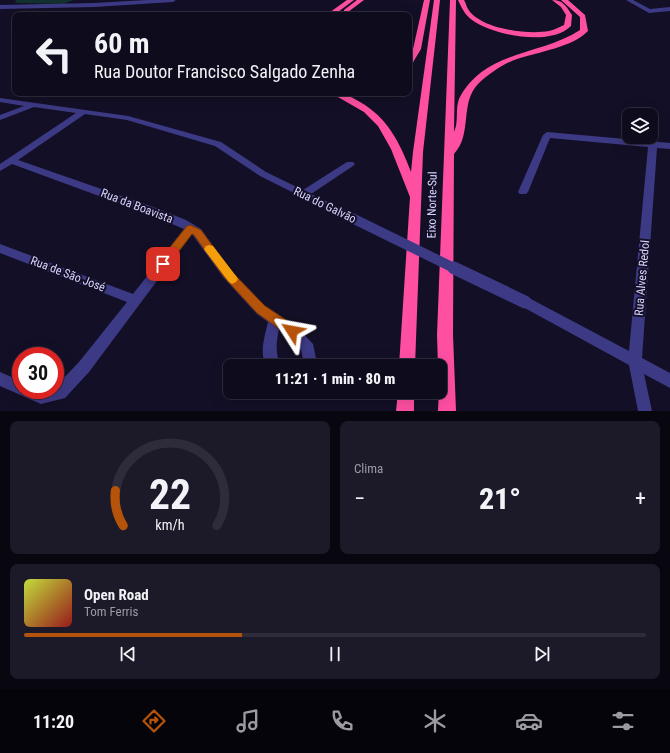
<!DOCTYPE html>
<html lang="pt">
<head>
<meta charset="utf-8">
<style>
	:root { --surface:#0e0b1c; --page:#1c1929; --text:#f1f3f6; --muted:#9b9ba3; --line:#2e2b3b; --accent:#b45309 }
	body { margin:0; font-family:"Roboto Condensed",sans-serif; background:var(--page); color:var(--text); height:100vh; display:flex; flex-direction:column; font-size:15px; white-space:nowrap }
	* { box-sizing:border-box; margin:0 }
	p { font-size:13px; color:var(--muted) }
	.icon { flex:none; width:22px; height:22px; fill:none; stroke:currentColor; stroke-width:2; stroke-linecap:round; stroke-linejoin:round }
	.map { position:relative; height:411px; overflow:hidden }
	.panel { display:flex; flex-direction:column; gap:10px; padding:10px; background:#08060f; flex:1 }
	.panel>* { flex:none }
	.top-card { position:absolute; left:12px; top:12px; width:400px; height:84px; border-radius:8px; box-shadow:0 4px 16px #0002,0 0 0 1px var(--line); background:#0e0b1c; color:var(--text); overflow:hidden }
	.fabs { position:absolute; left:622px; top:108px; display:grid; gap:8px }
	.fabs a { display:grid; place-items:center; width:36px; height:36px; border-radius:8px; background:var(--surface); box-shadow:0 4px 16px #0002,0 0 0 1px var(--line); font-size:20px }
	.speed { position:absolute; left:12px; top:347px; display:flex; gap:8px; font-size:20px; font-weight:700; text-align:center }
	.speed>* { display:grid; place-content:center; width:52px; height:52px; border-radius:50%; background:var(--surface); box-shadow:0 4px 16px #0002,0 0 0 1px var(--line); line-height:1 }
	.speed .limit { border:6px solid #d22; background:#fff; color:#111 }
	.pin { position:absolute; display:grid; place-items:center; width:34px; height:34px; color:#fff; margin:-17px; border-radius:8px; box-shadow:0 2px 6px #0006 }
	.me { position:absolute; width:44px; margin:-22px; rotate:304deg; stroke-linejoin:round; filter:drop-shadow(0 0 3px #0008) }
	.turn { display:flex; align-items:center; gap:14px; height:84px; padding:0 16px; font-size:18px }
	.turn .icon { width:52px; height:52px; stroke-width:2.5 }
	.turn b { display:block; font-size:28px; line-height:34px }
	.big { font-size:30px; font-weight:800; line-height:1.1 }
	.panel .widget { flex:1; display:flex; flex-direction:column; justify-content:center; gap:6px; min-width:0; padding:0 14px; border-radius:8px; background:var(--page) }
	.panel .dial { align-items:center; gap:0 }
	.dial svg { height:104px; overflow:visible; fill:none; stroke:var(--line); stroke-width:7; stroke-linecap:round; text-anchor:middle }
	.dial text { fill:var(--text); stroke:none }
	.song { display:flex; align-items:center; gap:12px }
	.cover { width:48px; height:48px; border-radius:6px; background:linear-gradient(135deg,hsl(70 70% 55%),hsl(0 70% 35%)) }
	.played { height:4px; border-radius:2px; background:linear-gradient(90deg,var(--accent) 35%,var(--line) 35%) }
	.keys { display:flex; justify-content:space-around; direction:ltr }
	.heat { display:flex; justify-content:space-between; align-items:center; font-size:22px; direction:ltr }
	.panel .tiles { flex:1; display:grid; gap:10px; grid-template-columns:1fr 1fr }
	.widget:last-child { grid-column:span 2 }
	.trip { position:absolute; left:223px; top:359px; width:224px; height:40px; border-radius:8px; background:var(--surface); box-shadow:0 4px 16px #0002,0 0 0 1px var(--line); font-weight:800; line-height:40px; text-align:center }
	.menu { display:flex; height:64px; justify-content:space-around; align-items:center; background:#06040b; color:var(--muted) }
	.menu .icon { width:28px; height:28px }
	.menu .active { color:var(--accent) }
	.menu b { font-size:18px; color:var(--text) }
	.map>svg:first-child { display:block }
	.green { fill:#12302f }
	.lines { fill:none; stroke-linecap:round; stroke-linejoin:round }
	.minor { fill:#3d3a85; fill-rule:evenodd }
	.highway { fill:#ff4fa3; fill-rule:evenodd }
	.minor-bridge-far1 { stroke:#3d3a85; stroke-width:10 }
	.minor-bridge { stroke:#3d3a85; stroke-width:13 }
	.route { fill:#b45309; stroke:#753606 }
	.slow { fill:#f59e0b }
	.labels { text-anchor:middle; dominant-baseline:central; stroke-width:4; stroke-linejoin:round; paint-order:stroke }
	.street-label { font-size:12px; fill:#d9d4ff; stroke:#130f26 }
</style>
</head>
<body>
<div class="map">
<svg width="670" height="411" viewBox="0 0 670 411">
	<rect width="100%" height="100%" fill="#130f26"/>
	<!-- green -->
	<path class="green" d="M16 0H74L63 4 15 3Z"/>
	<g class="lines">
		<!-- minor -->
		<path class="minor" d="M147 0H176L173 2 94 7 0 9V5L94 3Z
			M626 0H633L650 9 670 7V11L649 13Z
			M0 98 128 116 221 142 266 172 303 190 347 162H353L355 164 353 166 311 194 354 214 355 217 354 220 350 221 260 176 215 146 127 120 85 114 18 160 156 208 186 220 201 229 231 271 265 306 297 327 313 344 317 363 315 366H301C308 350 291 337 279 329 276 344 275 353 281 366H266C259 353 265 335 268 322L257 314 223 277 192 234 89 372 65 398 41 404 0 386V372L21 381V390H55V387L79 362 127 302 0 253V244L133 294 184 229 148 214 12 164 0 171V164L76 113 34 107 0 120V115L24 106 0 102Z
			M547 132 670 143V149L657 148 642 358 670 373V388L644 374 652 411H638L629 365 521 306 519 302 521 298 525 297 529 298 629 351 648 147 550 138 528 192 526 194H520L518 192 543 135Z"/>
		<!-- highway -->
		<path class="highway" d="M347 0H354L334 15H326Z
			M357 0H364L348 12H344V10Z
			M424 0H430L421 49 412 64H409V55L413 49Z
			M434 0H440L423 152 415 366H399L410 197 391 149 378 126 364 112 331 93C343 93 350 96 360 102 388 118 400 143 411 172L413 152Z
			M450 0H456L454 132C459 122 455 109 459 99 484 50 540 56 580 30V17L561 0H568L585 15 588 31C573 47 538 52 517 59 503 64 490 73 479 83 459 102 473 134 454 154L453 335 456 411H438L440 366H438L437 335Z
			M458 0H464C466 3 466 6 468 9 480 29 528 35 549 31 554 30 559 27 564 25L566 15 561 7 552 0C563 0 566 6 572 15L571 26C550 47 493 35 472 20 464 14 462 8 458 0Z
			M398 392H414V411H396Z"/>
		<!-- minor-bridge-far1 -->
		<path class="minor-bridge-far1" d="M350 217 456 269"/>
		<!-- minor-bridge -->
		<path class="minor-bridge" d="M454 268 525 302"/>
	</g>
	<!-- route -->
	<path class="route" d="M190 225 201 230 231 271 265 306 297 327 298 331 297 335 292 336 288 335 257 313 224 277 194 235 192 234 167 267 163 269 159 267 158 264 159 261 187 226Z"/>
	<!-- slow -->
	<path class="slow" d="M209 245 213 246 236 276 238 279 236 282 232 284 229 282 206 252 204 249 206 246Z"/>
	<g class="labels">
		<!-- street labels -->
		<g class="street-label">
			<text transform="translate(325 205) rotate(26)">Rua do Galvão</text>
			<text transform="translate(432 205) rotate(-89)">Eixo Norte-Sul</text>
			<text transform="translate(137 206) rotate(21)">Rua da Boavista</text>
			<text transform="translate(68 274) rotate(21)">Rua de São José</text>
			<text transform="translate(642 278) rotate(-85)">Rua Alves Redol</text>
		</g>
	</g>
</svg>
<div class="fabs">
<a><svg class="icon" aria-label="layers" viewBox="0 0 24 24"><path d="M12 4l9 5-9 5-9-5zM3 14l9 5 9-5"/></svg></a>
</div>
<div class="speed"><div class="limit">30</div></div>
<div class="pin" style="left:163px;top:264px;background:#d93025"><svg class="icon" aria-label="arrive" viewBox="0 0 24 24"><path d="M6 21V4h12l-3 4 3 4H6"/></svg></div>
<svg class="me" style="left:292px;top:331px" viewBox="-20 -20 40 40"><path d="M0-17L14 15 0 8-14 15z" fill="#b45309" stroke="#fff" stroke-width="4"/></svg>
<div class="trip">11:21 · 1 min · 80 m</div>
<div class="top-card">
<div class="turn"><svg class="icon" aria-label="left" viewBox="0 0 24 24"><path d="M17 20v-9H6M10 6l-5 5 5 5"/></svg><div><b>60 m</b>Rua Doutor Francisco Salgado Zenha</div></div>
</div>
</div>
<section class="panel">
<div class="tiles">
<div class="widget dial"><svg viewBox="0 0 100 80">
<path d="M14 69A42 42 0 1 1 86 69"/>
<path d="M14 69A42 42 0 0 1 8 42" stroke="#b45309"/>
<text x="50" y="56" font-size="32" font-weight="700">22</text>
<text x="50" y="72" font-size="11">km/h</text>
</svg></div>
<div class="widget"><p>Clima</p>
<div class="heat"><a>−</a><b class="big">21°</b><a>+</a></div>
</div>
<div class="widget">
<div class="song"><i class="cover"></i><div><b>Open Road</b><p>Tom Ferris</p></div></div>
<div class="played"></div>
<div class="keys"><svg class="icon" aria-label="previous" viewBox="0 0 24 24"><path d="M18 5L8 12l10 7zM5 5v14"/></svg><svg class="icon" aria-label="pause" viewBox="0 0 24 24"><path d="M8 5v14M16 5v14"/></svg><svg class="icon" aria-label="next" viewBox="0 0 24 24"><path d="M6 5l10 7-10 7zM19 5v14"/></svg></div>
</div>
</div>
</section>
<nav class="menu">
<b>11:20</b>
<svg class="icon active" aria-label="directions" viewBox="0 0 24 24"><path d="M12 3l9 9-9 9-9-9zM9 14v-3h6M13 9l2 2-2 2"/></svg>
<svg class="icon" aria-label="music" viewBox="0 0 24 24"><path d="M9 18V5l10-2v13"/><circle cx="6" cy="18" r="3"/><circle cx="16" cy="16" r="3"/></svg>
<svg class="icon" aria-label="phone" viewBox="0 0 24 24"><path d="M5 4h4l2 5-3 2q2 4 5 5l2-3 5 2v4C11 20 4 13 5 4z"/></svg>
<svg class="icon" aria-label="climate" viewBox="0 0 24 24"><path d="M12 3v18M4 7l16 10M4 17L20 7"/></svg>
<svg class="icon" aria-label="car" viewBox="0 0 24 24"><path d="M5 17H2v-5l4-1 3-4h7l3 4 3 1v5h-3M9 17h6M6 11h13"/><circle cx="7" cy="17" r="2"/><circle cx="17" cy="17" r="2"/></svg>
<svg class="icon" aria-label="filters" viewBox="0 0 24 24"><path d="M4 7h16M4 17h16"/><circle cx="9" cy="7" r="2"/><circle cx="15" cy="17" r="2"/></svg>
</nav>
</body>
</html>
